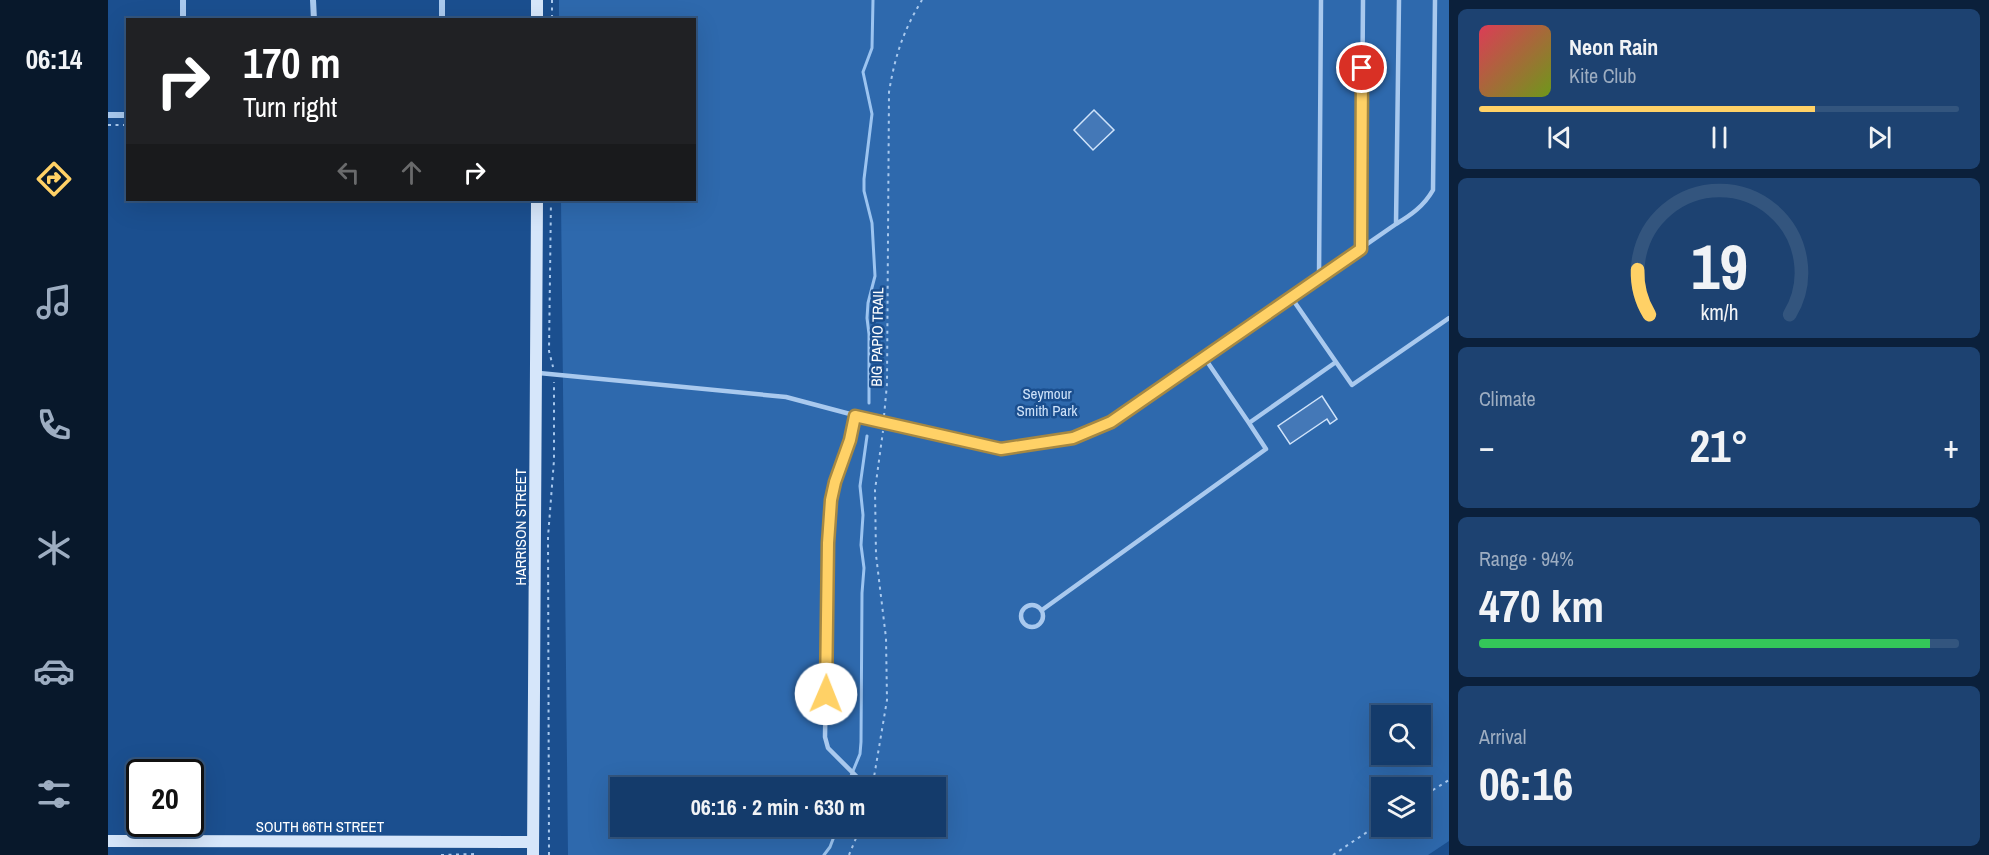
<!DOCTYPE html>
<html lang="en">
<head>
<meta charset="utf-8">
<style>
	:root { --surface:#143b6b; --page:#1d4271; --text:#f1f3f6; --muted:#9dadc1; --line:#33557e; --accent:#ffd166 }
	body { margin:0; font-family:"Archivo Narrow",sans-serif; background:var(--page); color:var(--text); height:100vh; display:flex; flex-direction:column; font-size:22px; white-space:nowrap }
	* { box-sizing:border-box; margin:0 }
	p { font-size:20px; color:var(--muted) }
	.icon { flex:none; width:33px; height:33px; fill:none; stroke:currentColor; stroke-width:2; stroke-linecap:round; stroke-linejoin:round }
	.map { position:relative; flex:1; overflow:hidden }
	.side { display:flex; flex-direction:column; gap:9px; padding:9px; background:#0b203b; width:540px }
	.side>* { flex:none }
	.hud { position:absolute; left:18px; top:18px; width:570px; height:183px; border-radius:0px; box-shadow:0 6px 24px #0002,0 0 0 2px var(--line); background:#202124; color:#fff; overflow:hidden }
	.buttons { position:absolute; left:1263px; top:705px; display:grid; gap:12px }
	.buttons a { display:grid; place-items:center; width:60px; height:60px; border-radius:0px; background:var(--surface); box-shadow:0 6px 24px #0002,0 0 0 2px var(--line); font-size:30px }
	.speed { position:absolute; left:18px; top:759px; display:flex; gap:12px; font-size:30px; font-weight:700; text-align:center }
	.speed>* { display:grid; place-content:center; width:78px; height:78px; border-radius:50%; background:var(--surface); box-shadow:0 6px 24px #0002,0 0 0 2px var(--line); line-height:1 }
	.speed .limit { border:3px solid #111; border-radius:9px; background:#fff; color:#111 }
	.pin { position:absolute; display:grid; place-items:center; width:51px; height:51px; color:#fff; margin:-26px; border:3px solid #fff; border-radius:50%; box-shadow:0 2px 6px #0007 }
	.me { position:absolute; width:66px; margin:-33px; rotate:1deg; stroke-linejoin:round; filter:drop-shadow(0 0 4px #0008) }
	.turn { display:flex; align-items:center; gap:21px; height:126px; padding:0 18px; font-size:27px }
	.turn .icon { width:78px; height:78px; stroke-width:2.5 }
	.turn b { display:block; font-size:42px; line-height:51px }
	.lanes { display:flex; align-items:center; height:57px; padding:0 18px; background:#0003; justify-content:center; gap:30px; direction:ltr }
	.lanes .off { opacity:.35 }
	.big { font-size:45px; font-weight:800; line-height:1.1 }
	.side .card { flex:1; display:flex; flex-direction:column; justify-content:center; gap:9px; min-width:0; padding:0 21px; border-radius:9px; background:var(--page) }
	.side .dial { align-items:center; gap:0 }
	.dial svg { height:156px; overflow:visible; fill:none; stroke:var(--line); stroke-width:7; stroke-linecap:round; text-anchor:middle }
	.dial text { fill:var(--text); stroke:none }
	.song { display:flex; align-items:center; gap:18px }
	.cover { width:72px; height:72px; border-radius:9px; background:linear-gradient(135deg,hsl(350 70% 55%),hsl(80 70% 35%)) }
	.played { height:6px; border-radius:3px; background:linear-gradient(90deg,var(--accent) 70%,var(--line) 70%) }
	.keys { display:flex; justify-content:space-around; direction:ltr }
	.heat { display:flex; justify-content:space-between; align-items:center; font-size:33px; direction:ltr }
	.charge { height:9px; border-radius:4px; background:linear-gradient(90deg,#34c759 94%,var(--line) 0) }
	.trip { position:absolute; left:502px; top:777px; width:336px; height:60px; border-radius:0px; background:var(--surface); box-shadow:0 6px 24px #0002,0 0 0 2px var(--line); font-weight:800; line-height:60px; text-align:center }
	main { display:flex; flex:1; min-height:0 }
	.tabs { display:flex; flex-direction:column; width:108px; justify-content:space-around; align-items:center; background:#08182b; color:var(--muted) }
	.tabs .icon { width:42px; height:42px }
	.tabs .current { color:var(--accent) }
	.tabs b { font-size:27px; color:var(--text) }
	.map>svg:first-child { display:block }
	.green { fill:#2e69ad; fill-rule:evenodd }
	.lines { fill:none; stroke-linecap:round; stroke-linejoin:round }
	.stream { stroke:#9cc4f0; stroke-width:3 }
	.building { fill:#4478b7; stroke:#cfe3fa; stroke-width:1.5 }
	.path { stroke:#a9c9ee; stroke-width:2; stroke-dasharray:3 4.5; stroke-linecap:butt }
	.lane { stroke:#a9c9ee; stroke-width:4.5 }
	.street { stroke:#a9c9ee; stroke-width:6 }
	.secondary { stroke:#d6e6fa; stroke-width:12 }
	.route-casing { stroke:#a68842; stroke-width:15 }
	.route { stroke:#ffd166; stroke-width:10 }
	.labels { text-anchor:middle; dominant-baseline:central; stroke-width:5; stroke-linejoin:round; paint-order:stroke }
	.street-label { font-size:15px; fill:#fff; stroke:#1b4f8f }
	.park-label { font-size:15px; fill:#cfe3fa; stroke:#1b4f8f }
</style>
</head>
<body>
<main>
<nav class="tabs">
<b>06:14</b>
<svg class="icon current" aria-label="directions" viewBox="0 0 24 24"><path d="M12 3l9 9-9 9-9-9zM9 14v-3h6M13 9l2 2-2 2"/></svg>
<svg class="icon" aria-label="music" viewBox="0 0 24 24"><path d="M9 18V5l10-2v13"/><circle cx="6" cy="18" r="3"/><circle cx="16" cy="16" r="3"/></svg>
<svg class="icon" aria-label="phone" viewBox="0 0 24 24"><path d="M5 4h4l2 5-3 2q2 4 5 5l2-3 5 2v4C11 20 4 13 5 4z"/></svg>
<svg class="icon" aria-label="climate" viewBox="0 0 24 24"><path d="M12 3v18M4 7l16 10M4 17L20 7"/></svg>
<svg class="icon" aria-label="car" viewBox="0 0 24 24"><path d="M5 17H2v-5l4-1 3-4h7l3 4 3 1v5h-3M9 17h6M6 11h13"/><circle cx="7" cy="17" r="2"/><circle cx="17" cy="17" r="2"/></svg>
<svg class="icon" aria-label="filters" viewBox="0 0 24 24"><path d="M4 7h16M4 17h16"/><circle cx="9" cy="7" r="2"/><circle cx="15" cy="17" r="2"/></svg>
</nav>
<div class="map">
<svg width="1341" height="855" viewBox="0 0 1341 855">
	<rect width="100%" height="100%" fill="#1b4f8f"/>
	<!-- green -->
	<path class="green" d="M451 0H1341V841L1320 855H460L453 200H586V20L451 19ZM1274 716H1312V754H1274ZM513 788H828V826H513ZM1274 788H1312V826H1274Z"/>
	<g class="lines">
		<!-- stream -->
		<path class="stream" d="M761 403V334L759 318 760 303 767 276 764 223 756 191V179L764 114 755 72 764 48 765 0
			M738 788 752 754 753 742 754 593 756 568 753 545 755 515 752 486 759 436
			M716 855 722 847 730 826"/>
	</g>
	<!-- building -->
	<path class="building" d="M986 110 1006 130 985 150 966 130Z
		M1214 396 1229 419 1222 424 1219 419 1182 444 1170 426Z"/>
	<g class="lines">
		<!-- path -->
		<path class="path" d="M444 0V20
			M0 125H20
			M443 200 441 351 445 367
			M776 416 779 384 781 92C787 56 795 31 814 0
			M765 783 779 700 778 638 768 555 767 490 775 431
			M1312 798 1341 780
			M333 855 368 854
			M441 855 440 537 446 460V382
			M741 855 753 826
			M1225 855 1274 822"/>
		<!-- lane -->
		<path class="lane" d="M1288 224C1303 215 1316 206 1325 190L1327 0
			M1253 249 1255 0
			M1211 278 1213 0
			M1096 357 1141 423 1228 362 1183 297
			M1228 362 1244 385 1341 318
			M431 373 678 397 776 423 893 449 965 438 1003 421 1288 224 1291 0
			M747 416 742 440 727 482 723 500 720 542 717 737 720 748 760 788
			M913 616a11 11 0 1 1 22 0a11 11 0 1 1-22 0Z
			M934 610 1158 449 1141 423"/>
		<!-- street -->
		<path class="street" d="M75 0V20
			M205 0 206 20
			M334 20V0
			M0 115H20"/>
		<!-- secondary -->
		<path class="secondary" d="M429 0V20
			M0 841 425 842
			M425 855 429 200"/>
	</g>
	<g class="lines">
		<defs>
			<path id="route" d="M718 694 720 543 723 500 727 482 742 440 747 416 893 449 965 438 1003 422 1253 249 1254 68"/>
		</defs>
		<!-- route casing -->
		<use href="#route" class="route-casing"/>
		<!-- route -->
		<use href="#route" class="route"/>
	</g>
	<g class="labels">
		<!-- street labels -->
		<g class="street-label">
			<text transform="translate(769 337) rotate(-89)">BIG PAPIO TRAIL</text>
			<text transform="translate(412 527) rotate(-90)">HARRISON STREET</text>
			<text x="212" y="826">SOUTH 66TH STREET</text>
		</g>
		<!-- park labels -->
		<g class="park-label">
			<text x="939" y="393">Seymour<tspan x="939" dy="17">Smith Park</tspan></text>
		</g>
	</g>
</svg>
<div class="buttons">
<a><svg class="icon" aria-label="search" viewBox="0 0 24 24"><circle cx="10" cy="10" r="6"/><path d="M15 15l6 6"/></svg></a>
<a><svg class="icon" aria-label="layers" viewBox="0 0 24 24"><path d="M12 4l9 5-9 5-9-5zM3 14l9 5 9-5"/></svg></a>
</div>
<div class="speed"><div class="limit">20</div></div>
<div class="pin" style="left:1254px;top:68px;background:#d93025"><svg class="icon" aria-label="arrive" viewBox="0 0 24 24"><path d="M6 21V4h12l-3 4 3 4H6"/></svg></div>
<svg class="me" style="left:718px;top:694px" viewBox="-20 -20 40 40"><circle r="19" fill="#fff"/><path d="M0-13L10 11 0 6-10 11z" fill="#ffd166"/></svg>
<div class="trip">06:16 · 2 min · 630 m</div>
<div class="hud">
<div class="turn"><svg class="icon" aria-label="right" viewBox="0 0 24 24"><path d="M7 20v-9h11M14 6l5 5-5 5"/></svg><div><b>170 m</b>Turn right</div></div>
<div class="lanes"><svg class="icon off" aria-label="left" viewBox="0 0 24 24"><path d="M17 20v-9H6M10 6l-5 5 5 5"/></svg><svg class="icon off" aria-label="ahead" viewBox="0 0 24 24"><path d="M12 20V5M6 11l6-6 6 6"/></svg><svg class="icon" aria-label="right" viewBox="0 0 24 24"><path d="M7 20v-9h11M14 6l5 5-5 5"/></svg></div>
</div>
</div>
<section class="side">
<div class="card">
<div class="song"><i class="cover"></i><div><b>Neon Rain</b><p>Kite Club</p></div></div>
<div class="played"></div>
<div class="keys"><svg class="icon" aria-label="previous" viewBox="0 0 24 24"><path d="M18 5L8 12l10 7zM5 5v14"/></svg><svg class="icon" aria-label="pause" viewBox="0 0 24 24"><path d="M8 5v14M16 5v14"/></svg><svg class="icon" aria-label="next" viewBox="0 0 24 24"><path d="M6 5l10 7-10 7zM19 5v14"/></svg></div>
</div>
<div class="card dial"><svg viewBox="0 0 100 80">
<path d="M14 69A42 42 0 1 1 86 69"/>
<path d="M14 69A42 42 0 0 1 8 46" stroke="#ffd166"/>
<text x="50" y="56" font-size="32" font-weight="700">19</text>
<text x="50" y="72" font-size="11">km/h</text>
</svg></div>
<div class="card"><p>Climate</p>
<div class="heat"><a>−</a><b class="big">21°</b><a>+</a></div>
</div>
<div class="card"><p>Range · 94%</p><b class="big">470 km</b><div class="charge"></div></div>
<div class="card"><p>Arrival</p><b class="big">06:16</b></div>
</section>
</main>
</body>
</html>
